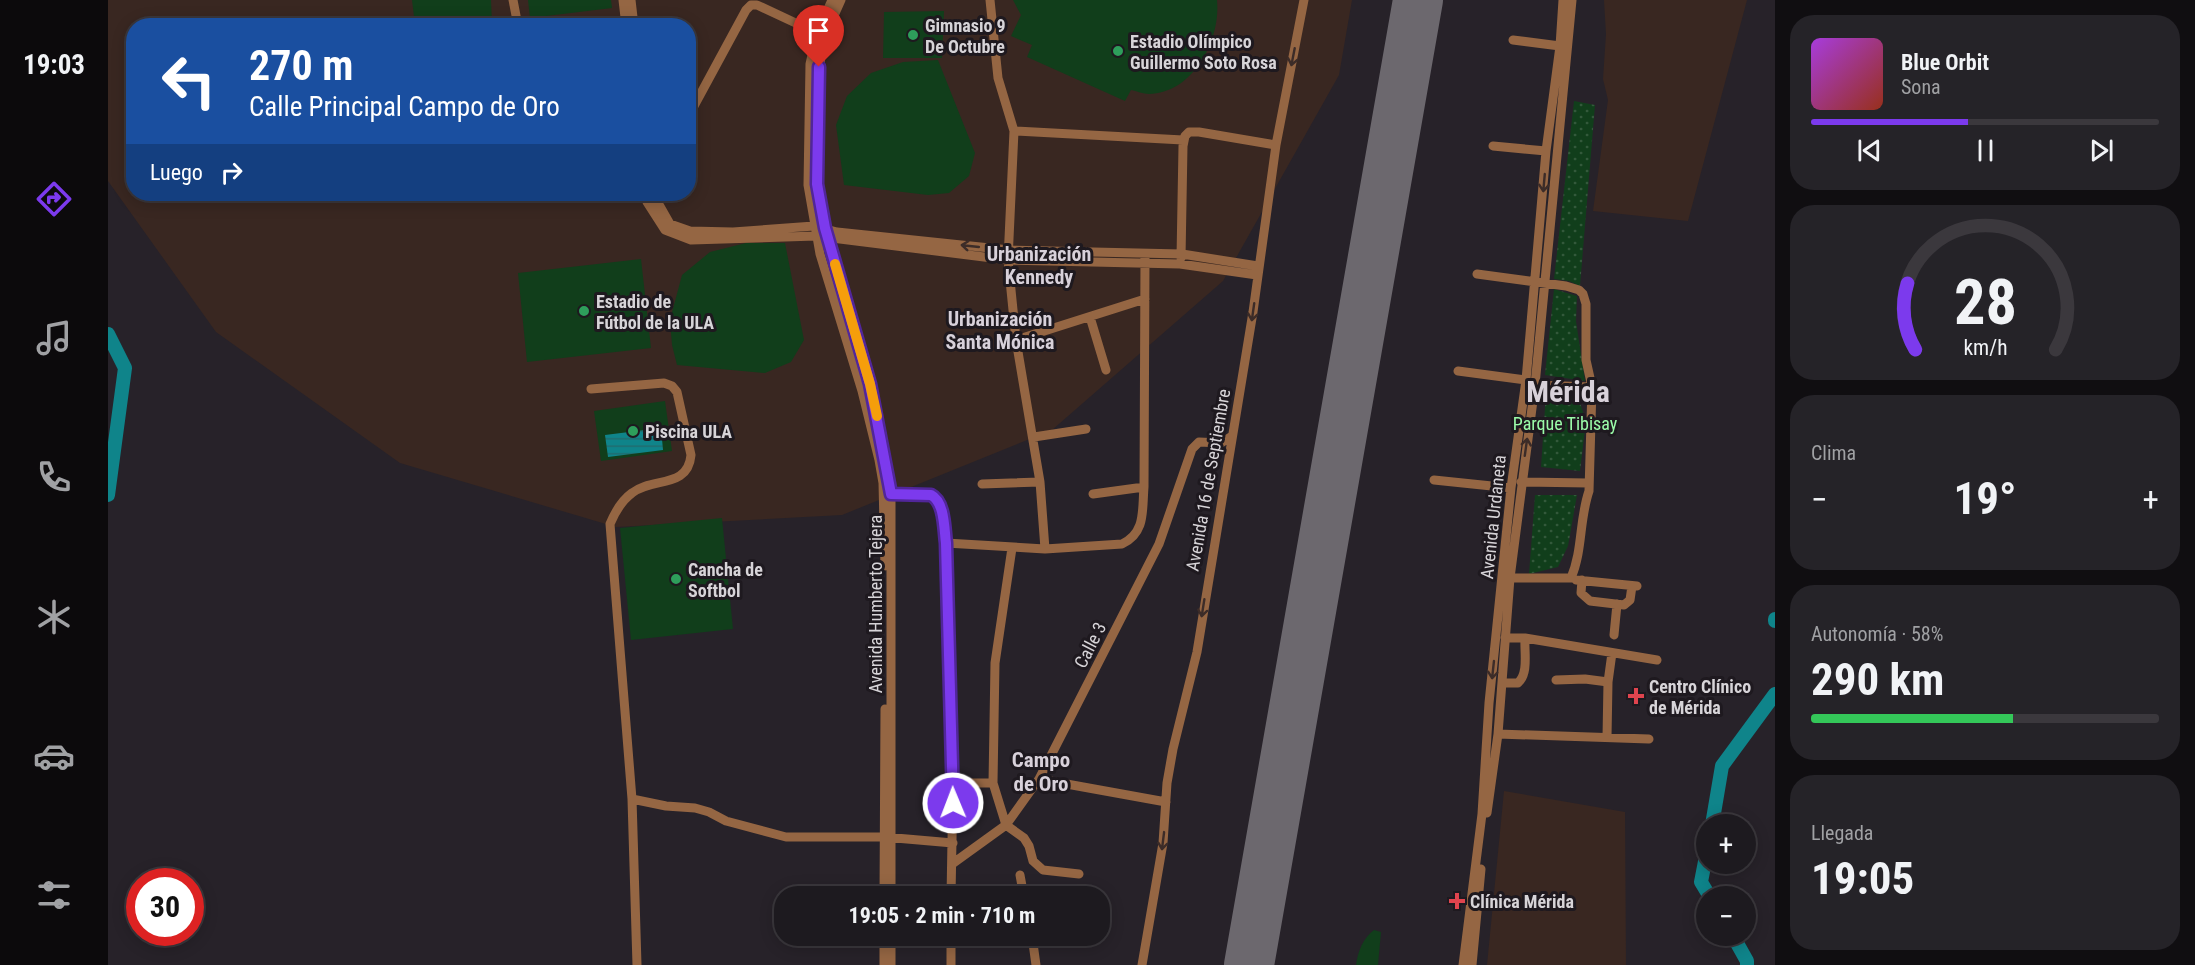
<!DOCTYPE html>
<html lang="es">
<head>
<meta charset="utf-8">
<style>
	:root { --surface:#1d1a1f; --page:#252328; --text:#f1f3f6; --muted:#a0a1a4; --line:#3b383d; --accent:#7c3aed }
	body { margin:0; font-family:"Roboto Condensed",sans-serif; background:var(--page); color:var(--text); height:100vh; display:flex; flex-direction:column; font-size:22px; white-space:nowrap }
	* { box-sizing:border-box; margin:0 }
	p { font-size:20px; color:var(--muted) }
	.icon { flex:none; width:33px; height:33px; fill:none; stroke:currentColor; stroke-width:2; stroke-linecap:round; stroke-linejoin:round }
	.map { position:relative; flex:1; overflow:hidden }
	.drawer { display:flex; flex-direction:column; gap:15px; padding:15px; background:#100e11; width:420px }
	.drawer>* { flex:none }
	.guide { position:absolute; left:18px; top:18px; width:570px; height:183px; border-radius:24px; box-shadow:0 3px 15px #0003,0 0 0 2px var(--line); background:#1a4fa0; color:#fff; overflow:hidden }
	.fabs { position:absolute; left:1588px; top:814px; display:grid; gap:12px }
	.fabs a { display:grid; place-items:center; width:60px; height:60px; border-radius:50%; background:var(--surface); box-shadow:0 3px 15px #0003,0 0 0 2px var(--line); font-size:30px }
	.speed { position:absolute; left:18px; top:868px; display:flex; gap:12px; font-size:30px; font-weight:700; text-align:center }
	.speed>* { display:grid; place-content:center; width:78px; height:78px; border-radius:50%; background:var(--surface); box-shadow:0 3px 15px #0003,0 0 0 2px var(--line); line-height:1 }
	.speed .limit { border:9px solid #d22; background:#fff; color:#111 }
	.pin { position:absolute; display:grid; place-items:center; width:51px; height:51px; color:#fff; margin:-62px -26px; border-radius:50% 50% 50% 0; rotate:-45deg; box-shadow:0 0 6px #0007 }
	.pin .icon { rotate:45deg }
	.me { position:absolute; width:66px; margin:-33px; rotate:359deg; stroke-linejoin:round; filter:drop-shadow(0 0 4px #0008) }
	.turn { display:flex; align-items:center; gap:21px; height:126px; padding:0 24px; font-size:27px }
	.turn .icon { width:78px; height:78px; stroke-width:2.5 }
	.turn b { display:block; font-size:42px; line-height:51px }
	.then { display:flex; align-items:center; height:57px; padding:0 24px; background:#0003; gap:12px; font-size:22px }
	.big { font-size:45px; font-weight:700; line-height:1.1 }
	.drawer .widget { flex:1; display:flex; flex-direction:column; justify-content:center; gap:9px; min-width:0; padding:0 21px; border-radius:24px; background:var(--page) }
	.drawer .dial { align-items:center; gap:0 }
	.dial svg { height:156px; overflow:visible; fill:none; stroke:var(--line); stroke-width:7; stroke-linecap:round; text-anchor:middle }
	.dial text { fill:var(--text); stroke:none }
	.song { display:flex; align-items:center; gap:18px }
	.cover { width:72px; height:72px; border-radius:9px; background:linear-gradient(135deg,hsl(280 70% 55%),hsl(10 70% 35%)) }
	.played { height:6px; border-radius:3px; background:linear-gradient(90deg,var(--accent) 45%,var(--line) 45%) }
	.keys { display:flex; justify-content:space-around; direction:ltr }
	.heat { display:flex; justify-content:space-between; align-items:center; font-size:33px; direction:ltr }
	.charge { height:9px; border-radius:4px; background:linear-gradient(90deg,#34c759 58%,var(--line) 0) }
	.trip { position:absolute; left:666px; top:886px; width:336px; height:60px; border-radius:24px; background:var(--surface); box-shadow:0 3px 15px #0003,0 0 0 2px var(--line); font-weight:700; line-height:60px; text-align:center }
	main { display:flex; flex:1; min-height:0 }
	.tab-bar { display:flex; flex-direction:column; width:108px; justify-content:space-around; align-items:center; background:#0c0a0c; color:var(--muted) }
	.tab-bar .icon { width:42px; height:42px }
	.tab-bar .current { color:var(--accent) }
	.tab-bar b { font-size:27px; color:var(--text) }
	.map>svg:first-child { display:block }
	.education { fill:#392721; fill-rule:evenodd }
	.green { fill:#113e1b }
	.park { fill:url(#park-dots) }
	.water { fill:url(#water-rules) }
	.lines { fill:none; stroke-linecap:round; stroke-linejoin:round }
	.river { stroke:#0f848a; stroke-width:14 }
	.runway { stroke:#6c686e; stroke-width:50 }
	.minor { stroke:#956643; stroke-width:9 }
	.oneway { stroke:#3c2c28 }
	.route-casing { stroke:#51269a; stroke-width:15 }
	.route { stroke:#7c3aed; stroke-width:10 }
	.slow { stroke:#f59e0b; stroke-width:10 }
	.leisure-dot { fill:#2e9e5b; stroke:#1e191f; stroke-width:2 }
	.health-dot { fill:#e0444e; stroke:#1e191f; stroke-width:2 }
	.labels { text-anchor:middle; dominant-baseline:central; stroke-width:6; stroke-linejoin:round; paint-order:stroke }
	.poi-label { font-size:18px; font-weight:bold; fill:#d7d4d8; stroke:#1e191f; text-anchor:start }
	.park-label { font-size:18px; fill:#9bfca9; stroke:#1e191f }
	.street-label { font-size:18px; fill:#d7d4d8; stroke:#1e191f }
	.neighbourhood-label { font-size:20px; font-weight:bold; fill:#d8d1da; stroke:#1e191f }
	.quarter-label { font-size:21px; font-weight:bold; fill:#d8d1da; stroke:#1e191f }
	.town-label { font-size:30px; font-weight:bold; fill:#d8d1da; stroke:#1e191f }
</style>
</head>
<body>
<main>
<nav class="tab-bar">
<b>19:03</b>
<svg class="icon current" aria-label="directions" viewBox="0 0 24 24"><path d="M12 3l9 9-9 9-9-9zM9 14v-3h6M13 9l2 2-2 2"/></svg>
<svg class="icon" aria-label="music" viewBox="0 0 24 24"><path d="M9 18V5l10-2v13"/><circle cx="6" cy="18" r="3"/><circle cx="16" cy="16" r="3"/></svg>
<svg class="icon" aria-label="phone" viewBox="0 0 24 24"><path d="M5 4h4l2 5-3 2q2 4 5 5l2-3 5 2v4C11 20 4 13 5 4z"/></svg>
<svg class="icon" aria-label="climate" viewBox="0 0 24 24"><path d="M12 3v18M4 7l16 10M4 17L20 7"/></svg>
<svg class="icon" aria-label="car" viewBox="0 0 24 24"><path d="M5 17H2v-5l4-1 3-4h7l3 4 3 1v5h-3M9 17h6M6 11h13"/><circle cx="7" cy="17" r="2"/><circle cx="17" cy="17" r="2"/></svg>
<svg class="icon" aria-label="filters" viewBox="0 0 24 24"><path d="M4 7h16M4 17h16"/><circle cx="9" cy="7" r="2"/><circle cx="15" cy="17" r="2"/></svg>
</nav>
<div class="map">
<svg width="1667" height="965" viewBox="0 0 1667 965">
	<defs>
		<pattern id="park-dots" width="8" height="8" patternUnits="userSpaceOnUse" patternTransform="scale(1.5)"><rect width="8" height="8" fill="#113e1b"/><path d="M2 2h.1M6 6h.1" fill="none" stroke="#33593b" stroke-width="1.8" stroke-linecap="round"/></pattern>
		<pattern id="water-rules" width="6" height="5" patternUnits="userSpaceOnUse" patternTransform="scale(1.5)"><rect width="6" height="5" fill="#0f848a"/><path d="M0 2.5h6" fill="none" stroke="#206c70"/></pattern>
	</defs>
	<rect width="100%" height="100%" fill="#272229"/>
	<!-- education -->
	<path class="education" d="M0 0H1244L1231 75 1115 281 944 430 734 515 508 527 292 463 108 332 0 181ZM26 26H580V194H26Z
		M1496 0H1639L1580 221 1485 211 1500 100 1495 79 1498 34Z
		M1396 791 1517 812 1518 965H1379Z"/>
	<!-- green -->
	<path class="green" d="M304 0H383L384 24 307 25Z
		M420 0H503L504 8 422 18Z
		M905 0H1109C1113 39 1086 93 1041 94 1035 94 1029 91 1023 90L1017 101 919 57 924 45 903 36 913 15Z
		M836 11 834 58H775L776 12Z
		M830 60 867 153 861 176 841 193 820 195 736 185 728 125 739 96 763 73 795 62Z
		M638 243H677L696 340 683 362 657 373 569 365 564 345 562 320 574 275 602 252Z
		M533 259 543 348 419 362 410 273Z
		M557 401 564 451 493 461 486 411Z
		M614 518 625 629 523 640 512 528Z
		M1266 930 1273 932 1270 965H1248C1250 951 1255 938 1266 930Z"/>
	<!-- park -->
	<path class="park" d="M1466 101 1487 105 1472 286 1461 281 1446 279Z
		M1446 289 1469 296 1468 321 1477 381 1437 375Z
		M1438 393 1470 397 1478 421 1472 471 1433 467Z
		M1427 495H1469L1460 546 1450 567 1421 574Z"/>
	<!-- water -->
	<path class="water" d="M553 428 555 450 500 457 497 435Z"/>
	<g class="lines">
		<!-- river -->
		<path class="river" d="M0 334 17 368 0 495
			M1667 619V621
			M1604 825 1614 766 1667 694
			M1599 851 1593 882 1602 897
			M1625 936 1639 961V965"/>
		<!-- runway -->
		<path class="runway" d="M1141 965 1310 0"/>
		<!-- minor -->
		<path class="minor" d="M405 0 410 26
			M515 0 518 26
			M523 0 526 26
			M724 0 709 33 702 64 700 185 712 254 754 391 771 460 775 483 777 566
			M733 0 713 45 709 185 717 228 762 384 783 494V897
			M882 0 890 78 906 131 900 260 908 340 932 482 937 549
			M1405 40 1452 46
			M586 106 638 10 643 5H649L709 33
			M906 131 1075 140
			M1385 146 1438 151
			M538 194 539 202 557 230 583 240 708 236 900 260 1072 264 1149 275
			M545 194 562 224 582 231 625 232 706 226 729 232 901 250 1074 254 1150 266
			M1073 258 1075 146 1077 136 1081 132H1091L1168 145
			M1369 274 1458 286 1471 290 1475 294 1478 304V360L1484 387 1481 491C1471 520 1475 550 1463 578H1402
			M982 317 998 370
			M908 340 1037 299
			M1350 371 1418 380
			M1427 385 1484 387
			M483 389 556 383 564 386 569 392 583 455C580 489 544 477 524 493 513 501 507 512 502 524L524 799 529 965
			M926 437 978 429
			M1326 480 1403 488
			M1413 482 1480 483
			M874 484 932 482
			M783 494 823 495C837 502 836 529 838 543L845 783 843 897
			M985 494 1036 487
			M838 543 937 549 1014 544C1038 533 1034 510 1036 487L1037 256
			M904 548 887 663 885 783 898 825 916 838 921 846 925 861 935 870 971 874
			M1468 580 1529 586
			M1474 580 1473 593 1482 601 1516 605 1522 600 1524 586
			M1506 635 1509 604
			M1397 638H1417L1549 660
			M1448 680 1477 679 1500 682
			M1394 683H1410C1421 673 1416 652 1417 638
			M1390 734 1541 739
			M1499 737 1500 682 1504 653
			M931 779 1058 802
			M845 783H885
			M524 799 558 806 587 808 601 812 618 821 678 837H776L845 843
			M1379 813 1390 734 1402 578 1427 385 1464 0
			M844 864 898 825 931 779 1051 544 1084 449 1091 442 1113 443 1124 436
			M912 875 916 897
			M776 897 777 709
			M924 936 928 965
			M776 965V936
			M783 965V936
			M843 965V936
			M1034 965 1055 843 1059 783 1065 749 1089 652 1145 312 1168 145 1196 0
			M1355 965 1374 814 1381 703 1403 488 1418 380 1438 151 1452 46 1455 0
			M1364 965 1373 869"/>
	</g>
	<!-- one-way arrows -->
	<defs><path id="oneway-shaft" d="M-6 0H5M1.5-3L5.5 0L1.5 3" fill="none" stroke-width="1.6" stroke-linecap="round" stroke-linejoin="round" transform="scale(1.5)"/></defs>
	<g class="oneway">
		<use href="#oneway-shaft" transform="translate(1185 57) rotate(101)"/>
		<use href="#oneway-shaft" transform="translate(1436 183) rotate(95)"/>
		<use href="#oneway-shaft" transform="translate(862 246) rotate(-174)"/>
		<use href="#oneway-shaft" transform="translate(1145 312) rotate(98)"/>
		<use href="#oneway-shaft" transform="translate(1418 447) rotate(-82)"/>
		<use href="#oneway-shaft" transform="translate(1095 608) rotate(99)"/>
		<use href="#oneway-shaft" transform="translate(1385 670) rotate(96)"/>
		<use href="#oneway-shaft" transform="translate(1055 841) rotate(97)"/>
	</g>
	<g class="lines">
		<defs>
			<path id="route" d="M711 67 709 184 717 228 762 384 783 494 823 495C837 502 836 529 838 543L845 803"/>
		</defs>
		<!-- route casing -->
		<use href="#route" class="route-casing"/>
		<!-- route -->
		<use href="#route" class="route"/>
		<!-- slow -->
		<path class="slow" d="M727 264 762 384 769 416"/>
	</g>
	<!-- markers -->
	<g class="leisure-dot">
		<circle cx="805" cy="35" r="6"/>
		<circle cx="1010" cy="51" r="6"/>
		<circle cx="476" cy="311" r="6"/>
		<circle cx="525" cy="431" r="6"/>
		<circle cx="568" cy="579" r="6"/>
	</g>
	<g class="health-dot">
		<path d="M1525 687h6v6h6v6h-6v6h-6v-6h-6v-6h6z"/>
		<path d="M1346 892h6v6h6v6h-6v6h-6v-6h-6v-6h6z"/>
	</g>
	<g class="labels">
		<!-- poi labels -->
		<g class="poi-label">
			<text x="817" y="25">Gimnasio 9<tspan x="817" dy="21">De Octubre</tspan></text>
			<text x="1022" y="41">Estadio Olímpico<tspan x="1022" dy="21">Guillermo Soto Rosa</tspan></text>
			<text x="488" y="301">Estadio de<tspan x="488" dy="21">Fútbol de la ULA</tspan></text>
			<text x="537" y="431">Piscina ULA</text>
			<text x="580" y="569">Cancha de<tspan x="580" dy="21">Softbol</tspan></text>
			<text x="1541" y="686">Centro Clínico<tspan x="1541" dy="21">de Mérida</tspan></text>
			<text x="1362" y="901">Clínica Mérida</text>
		</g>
		<!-- park labels -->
		<g class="park-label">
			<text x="1457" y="423">Parque Tibisay</text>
		</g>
		<!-- street labels -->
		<g class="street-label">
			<text transform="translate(1100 480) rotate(-80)">Avenida 16 de Septiembre</text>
			<text transform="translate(1385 517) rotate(-84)">Avenida Urdaneta</text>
			<text transform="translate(767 604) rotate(-90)">Avenida Humberto Tejera</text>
			<text transform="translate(982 645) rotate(-63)">Calle 3</text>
		</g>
		<!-- neighbourhood labels -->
		<g class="neighbourhood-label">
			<text x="931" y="254">Urbanización<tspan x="931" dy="23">Kennedy</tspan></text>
			<text x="892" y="319">Urbanización<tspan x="892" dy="23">Santa Mónica</tspan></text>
		</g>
		<!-- quarter labels -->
		<g class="quarter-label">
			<text x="933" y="760">Campo<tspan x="933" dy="24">de Oro</tspan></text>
		</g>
		<!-- town labels -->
		<g class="town-label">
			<text x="1460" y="391">Mérida</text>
		</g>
	</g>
</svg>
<div class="fabs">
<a>+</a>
<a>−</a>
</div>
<div class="speed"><div class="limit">30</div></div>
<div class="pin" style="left:711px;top:67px;background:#d93025"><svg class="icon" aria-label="arrive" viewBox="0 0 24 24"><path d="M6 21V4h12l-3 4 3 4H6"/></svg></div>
<svg class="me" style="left:845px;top:803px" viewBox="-20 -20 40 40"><circle r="17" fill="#7c3aed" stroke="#fff" stroke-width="3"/><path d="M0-11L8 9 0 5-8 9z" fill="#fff"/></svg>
<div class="trip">19:05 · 2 min · 710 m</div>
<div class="guide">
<div class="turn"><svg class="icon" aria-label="left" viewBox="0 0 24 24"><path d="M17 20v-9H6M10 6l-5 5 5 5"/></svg><div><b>270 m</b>Calle Principal Campo de Oro</div></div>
<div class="then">Luego<svg class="icon" aria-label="right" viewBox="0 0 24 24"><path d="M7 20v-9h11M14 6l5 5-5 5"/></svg></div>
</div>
</div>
<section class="drawer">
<div class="widget">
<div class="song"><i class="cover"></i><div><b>Blue Orbit</b><p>Sona</p></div></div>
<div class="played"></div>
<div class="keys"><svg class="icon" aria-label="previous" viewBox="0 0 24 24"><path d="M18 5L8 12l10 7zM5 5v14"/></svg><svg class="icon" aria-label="pause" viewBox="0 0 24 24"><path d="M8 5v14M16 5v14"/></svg><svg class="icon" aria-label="next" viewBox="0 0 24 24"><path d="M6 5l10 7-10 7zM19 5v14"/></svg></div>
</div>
<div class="widget dial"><svg viewBox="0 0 100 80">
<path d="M14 69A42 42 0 1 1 86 69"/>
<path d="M14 69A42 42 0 0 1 10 35" stroke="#7c3aed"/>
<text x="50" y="56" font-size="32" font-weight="700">28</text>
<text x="50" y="72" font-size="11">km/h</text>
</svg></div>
<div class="widget"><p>Clima</p>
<div class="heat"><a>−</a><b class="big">19°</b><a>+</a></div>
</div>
<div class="widget"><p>Autonomía · 58%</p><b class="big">290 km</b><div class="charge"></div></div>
<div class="widget"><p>Llegada</p><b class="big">19:05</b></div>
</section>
</main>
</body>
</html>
